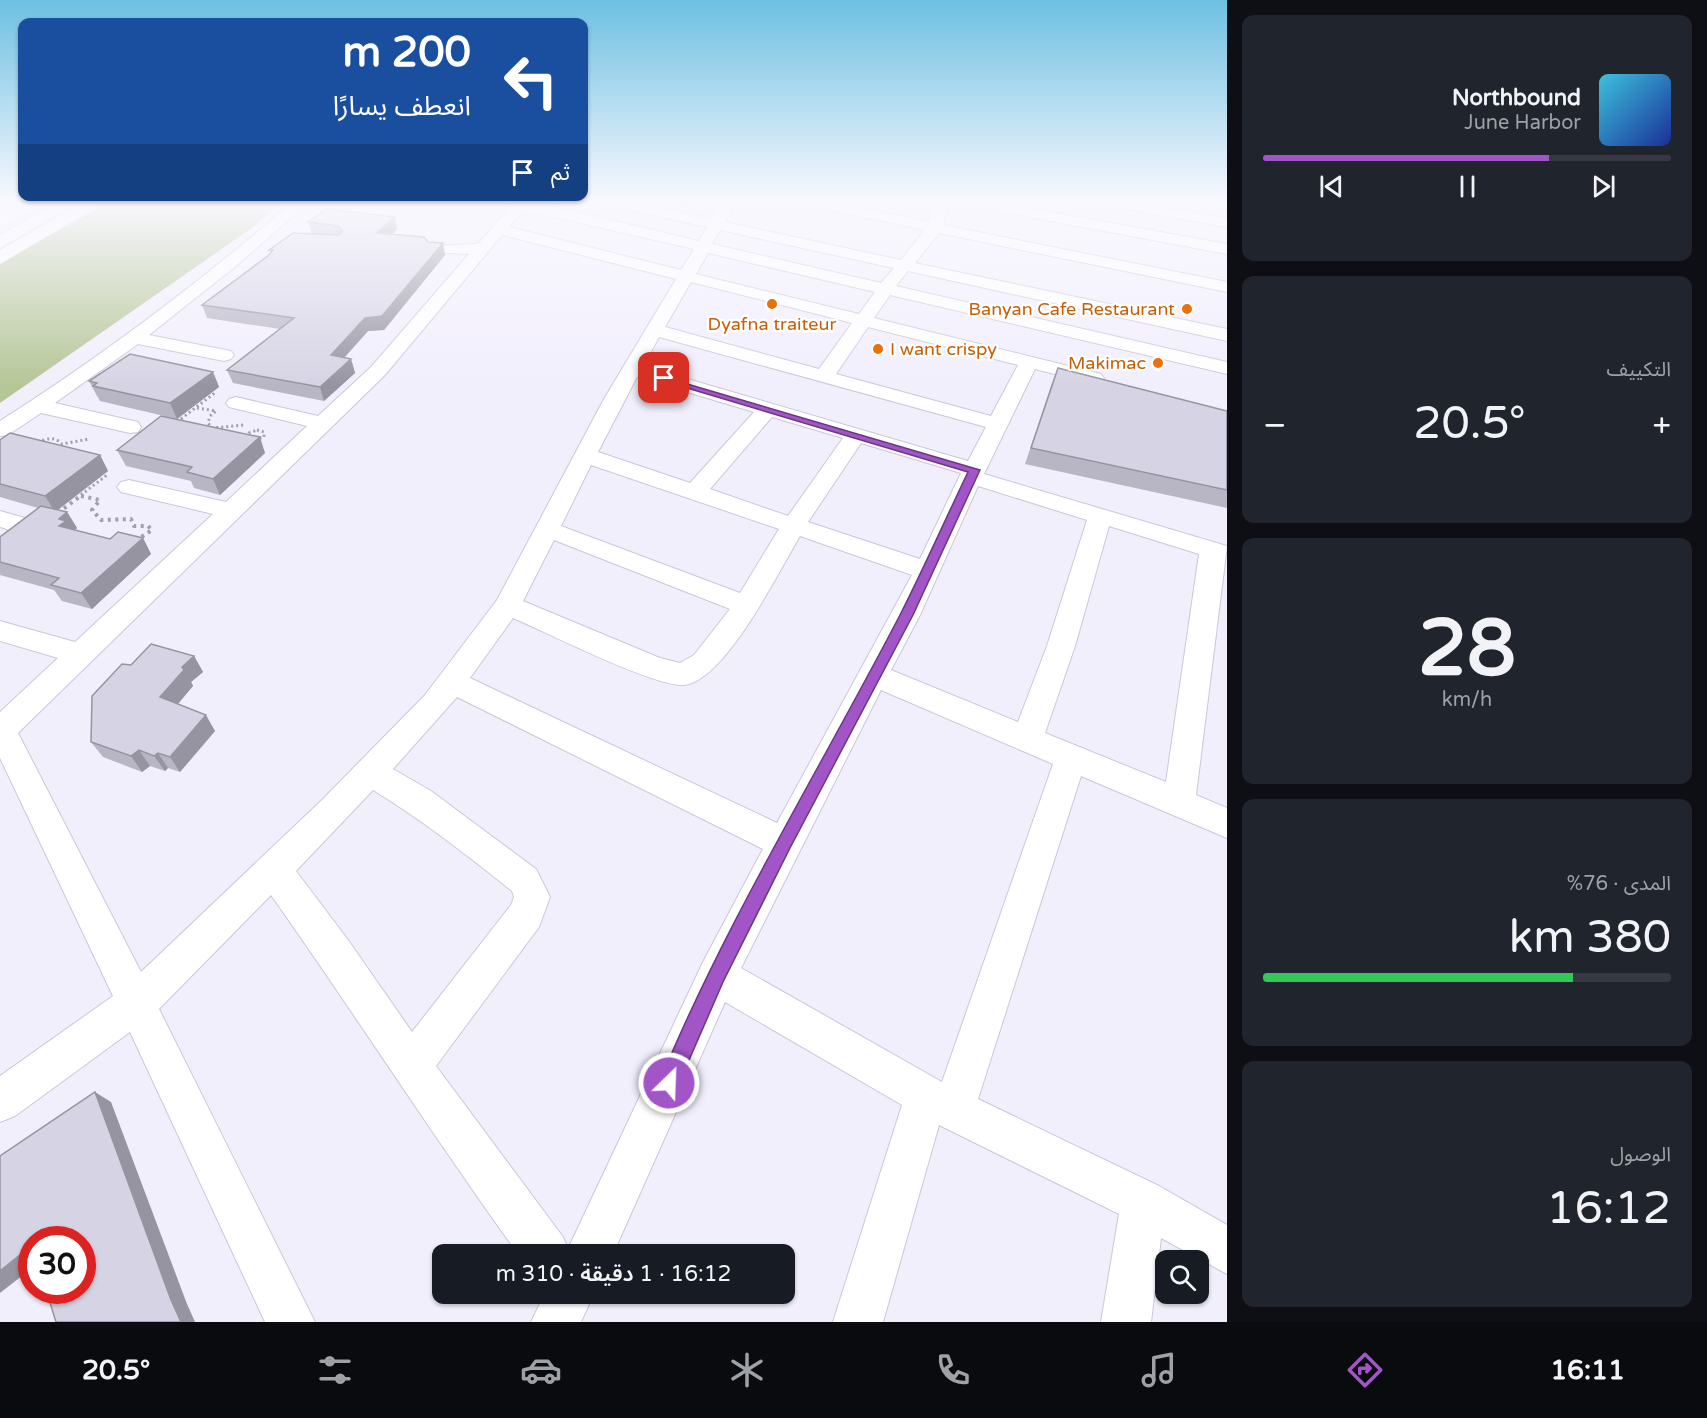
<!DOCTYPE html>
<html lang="ar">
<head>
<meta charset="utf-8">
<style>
	:root { --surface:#171b24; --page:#20242c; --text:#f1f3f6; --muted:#9ea1a6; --line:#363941; --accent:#a255c7 }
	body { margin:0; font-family:"Varela Round","Noto Sans Arabic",sans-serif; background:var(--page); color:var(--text); direction:rtl; height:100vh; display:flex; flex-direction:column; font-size:22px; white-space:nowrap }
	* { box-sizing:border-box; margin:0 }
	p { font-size:20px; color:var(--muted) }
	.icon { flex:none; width:33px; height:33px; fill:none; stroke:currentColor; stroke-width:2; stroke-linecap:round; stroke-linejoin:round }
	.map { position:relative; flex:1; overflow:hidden; direction:ltr }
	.panel { display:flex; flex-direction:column; gap:15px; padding:15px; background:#0d0f14; width:480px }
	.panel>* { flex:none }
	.top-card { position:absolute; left:18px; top:18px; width:570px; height:183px; border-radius:12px; box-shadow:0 2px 4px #0004; direction:rtl; background:#1a4fa0; color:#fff; overflow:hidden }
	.controls { position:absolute; left:1155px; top:1250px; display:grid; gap:12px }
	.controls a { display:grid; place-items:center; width:54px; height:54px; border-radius:12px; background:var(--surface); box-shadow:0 2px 4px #0004; font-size:30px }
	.speed { position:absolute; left:18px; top:1226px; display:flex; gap:12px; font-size:30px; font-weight:700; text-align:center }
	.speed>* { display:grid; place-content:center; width:78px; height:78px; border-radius:50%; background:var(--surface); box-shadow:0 2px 4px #0004; line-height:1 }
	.speed .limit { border:9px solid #d22; background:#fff; color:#111 }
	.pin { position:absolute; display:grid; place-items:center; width:51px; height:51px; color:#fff; margin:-26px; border-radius:12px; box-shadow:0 3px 9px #0006 }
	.me { position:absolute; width:66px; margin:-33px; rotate:24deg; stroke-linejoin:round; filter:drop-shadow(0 0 4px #0008) }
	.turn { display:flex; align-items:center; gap:21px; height:126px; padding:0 18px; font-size:27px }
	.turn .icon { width:78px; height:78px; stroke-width:2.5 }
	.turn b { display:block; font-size:42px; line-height:51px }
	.then { display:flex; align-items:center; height:57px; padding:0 18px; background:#0003; gap:12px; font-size:22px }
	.big { font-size:45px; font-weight:600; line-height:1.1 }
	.panel .tile { flex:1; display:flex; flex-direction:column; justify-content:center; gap:9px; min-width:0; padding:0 21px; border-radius:12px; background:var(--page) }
	.panel .dial { align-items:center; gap:0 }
	.dial b { font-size:78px; line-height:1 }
	.song { display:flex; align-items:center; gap:18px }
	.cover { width:72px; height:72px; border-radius:9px; background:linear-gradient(135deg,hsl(190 70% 55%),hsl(230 70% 35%)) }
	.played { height:6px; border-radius:3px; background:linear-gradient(90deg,var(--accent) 70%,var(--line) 70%) }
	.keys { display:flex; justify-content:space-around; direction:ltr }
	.heat { display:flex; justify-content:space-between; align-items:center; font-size:33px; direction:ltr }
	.charge { height:9px; border-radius:4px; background:linear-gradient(90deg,#34c759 76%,var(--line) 0) }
	.trip { position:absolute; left:432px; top:1244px; width:363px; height:60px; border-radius:12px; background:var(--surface); box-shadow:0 2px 4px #0004; font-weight:600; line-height:60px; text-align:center; direction:rtl }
	.menu { display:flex; height:96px; justify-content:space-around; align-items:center; background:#090b0e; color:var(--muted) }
	.menu .icon { width:42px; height:42px }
	.menu .selected { color:var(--accent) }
	.menu b { font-size:27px; color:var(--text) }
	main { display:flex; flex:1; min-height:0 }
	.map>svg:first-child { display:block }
	.green { fill:#b5c697 }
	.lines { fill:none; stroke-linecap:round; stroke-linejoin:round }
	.minor-casing { stroke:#cac7d8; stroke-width:2 }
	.major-casing { stroke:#cac7d8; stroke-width:1 }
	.highway-casing { stroke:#cac7d8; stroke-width:1 }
	.path-far1 { stroke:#a3a0ab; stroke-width:3; stroke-dasharray:2 3; stroke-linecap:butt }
	.path { stroke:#a3a0ab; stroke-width:4; stroke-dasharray:3 4.5; stroke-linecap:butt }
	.minor { fill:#fff; fill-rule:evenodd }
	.major { fill:#fff; fill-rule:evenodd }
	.highway { fill:#fff; fill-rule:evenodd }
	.wall { fill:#b8b5c4 }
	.shaded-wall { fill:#9694a0 }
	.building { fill:#d6d3e4; stroke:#9694a0; stroke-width:1.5 }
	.route { fill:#a255c7; stroke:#693781; stroke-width:1.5 }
	.food-dot { fill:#e8710a; stroke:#fff; stroke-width:2 }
	.labels { text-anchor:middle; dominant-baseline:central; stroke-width:4.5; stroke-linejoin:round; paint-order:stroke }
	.far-food-label { font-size:18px; fill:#c56008; stroke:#fff; text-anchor:end }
</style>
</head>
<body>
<main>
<section class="panel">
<div class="tile">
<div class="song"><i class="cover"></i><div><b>Northbound</b><p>June Harbor</p></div></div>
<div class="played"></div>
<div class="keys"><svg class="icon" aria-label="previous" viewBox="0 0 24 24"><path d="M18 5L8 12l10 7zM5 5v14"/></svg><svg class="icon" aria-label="pause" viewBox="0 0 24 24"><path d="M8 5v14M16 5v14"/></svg><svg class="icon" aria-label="next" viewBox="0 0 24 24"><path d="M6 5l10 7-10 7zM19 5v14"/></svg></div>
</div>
<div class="tile"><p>التكييف</p>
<div class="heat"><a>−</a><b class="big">20.5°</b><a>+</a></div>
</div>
<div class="tile dial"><b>28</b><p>km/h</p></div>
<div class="tile"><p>المدى · 76%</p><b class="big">380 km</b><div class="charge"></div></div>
<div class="tile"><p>الوصول</p><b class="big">16:12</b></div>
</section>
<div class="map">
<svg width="1227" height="1322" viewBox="0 0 1227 1322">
	<rect width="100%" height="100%" fill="#f2effd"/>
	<!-- green -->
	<path class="green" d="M111 201H284L249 230 0 403V263Z"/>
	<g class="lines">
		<defs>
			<path id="minor" d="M294 201H310L236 266 149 335 231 351 234 355 231 359 224 361 138 344 55 403 138 422 141 427 138 432 130 433 41 413 8 435 0 436V421C104 355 201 281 294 201Z
				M498 201H530L699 241 707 227 606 205 599 201H626L712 219 723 201H737L725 222 901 260 925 230 806 205 799 201H827L929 222 935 201H949L943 225 1227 282V292L939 233 915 263 1227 329V341L908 271 896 286 1227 362V374L890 295 874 318 1101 374 1104 378 1101 382 1094 384 1035 369 984 474 1227 546 1196 795 1227 808V838L1081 776 978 1099 1159 1186 1227 1225V1274L1161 1238 1151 1322H1101L1119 1214 939 1125 883 1322H833L902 1105 725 1002 613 1254H518C433 1136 355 1014 271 895L159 1009 315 1322H265L130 1032 15 1116 0 1122V1076L113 996 0 758V712L58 658 0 641V621L75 642 213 514 121 492 117 487 121 482 129 480 226 502 307 426 229 407 226 403 229 399 236 397 318 416 371 367 469 254 430 252 428 249 430 246 478 244 511 207ZM523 210 694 249 681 270 509 227ZM720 230 894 268 881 283 712 244ZM502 235 676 279 604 399 497 600 425 695 323 799 141 972 18 733 385 375ZM708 253 875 292 859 314 696 274ZM691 282 852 323 819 369 665 327ZM868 327 1018 365 991 416 836 374ZM659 337 986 427 968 461 643 366ZM637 377 754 412 690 483 598 452ZM772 417 843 438 788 516 710 489ZM861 443 961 473 920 559 808 522ZM591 465 779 529 740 593 561 526ZM978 486 1087 520 1047 646 1018 722 891 670 920 615ZM1109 526 1199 554 1166 782 1045 733 1075 646ZM800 536 912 575 777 823 470 678 513 618C546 632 654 687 684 685 725 681 779 571 800 536ZM554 540 730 609 694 655 680 663 660 658 523 601ZM881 690 1053 764 942 1082 741 968ZM457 697 763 849 703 962 568 1249 563 1237 436 1066 539 927 550 897 536 869 431 791 393 769ZM373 790C422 820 467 855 512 891L514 897 511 905 412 1032 348 940 296 871Z
				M959 201H989L1227 244V254L966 205Z
				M1096 201H1127L1227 219V227L1103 205Z
				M0 511 25 518 30 527 27 532C13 536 11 529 0 527Z
				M545 1293H594L581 1322H531Z"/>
			<path id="major" d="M25 201H45L0 227V215Z
				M87 201H107L0 264V250Z"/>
			<path id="highway" d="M59 201H79L0 248V235Z"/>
		</defs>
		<!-- minor casing -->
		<use href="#minor" class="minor-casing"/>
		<!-- major casing -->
		<use href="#major" class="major-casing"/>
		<!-- highway casing -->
		<use href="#highway" class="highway-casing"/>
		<!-- path-far1 -->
		<path class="path-far1" d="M197 408 216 411 210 416 208 423 212 428 244 425
			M177 422 216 392
			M257 430 264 432V437L253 440 247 438 249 433Z
			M38 443C47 438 54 436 62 444L89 439
			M81 495 107 475"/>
		<!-- path -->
		<path class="path" d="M81 496 100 500 92 510 101 520 131 519 134 526H148L152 530 138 539
			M58 513 83 494"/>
		<!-- minor -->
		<use href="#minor" class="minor"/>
		<!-- major -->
		<use href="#major" class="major"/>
		<!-- highway -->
		<use href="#highway" class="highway"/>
	</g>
	<!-- wall -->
	<path class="wall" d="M649 201H694L690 206Z
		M308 222 397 229 392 234 428 242 445 255 384 330 368 331 344 358 351 359 355 373 324 401 233 383 227 370 280 329 207 318 202 305 270 253 269 250 312 234Z
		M1058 368 1227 411V508L1025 464 1052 383Z
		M213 372 219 387 177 419 100 401 98 397 97 396 89 381Z
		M0 440 100 455 108 471 58 510 67 512 77 528 75 530 110 539 143 538 151 554 92 609 62 601 54 590 0 575V537L38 508 0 497Z
		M117 450 265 453 220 495 194 488 191 481 126 466Z
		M194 656 203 672 191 682 193 686 178 704 215 731 180 772 168 768 165 771 150 766 142 772 103 757 91 742 131 665Z"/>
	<!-- shaded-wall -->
	<path class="shaded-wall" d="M395 217 397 229 380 245 377 233Z
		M443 243 445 255 384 330 368 331 334 369 331 355 365 318Z
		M351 359 355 373 324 401 320 387Z
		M213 372 219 387 177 419 170 403Z
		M260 437 265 453 220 495 213 479Z
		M100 455 108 471 55 512 45 496Z
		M67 512 77 528 73 532 59 526V519Z
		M143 538 151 554 92 609 81 593Z
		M194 656 203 672 191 682 193 686 170 713 160 697 182 667Z
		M206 715 215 731 180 772 170 757Z
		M139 750 150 766 142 772 131 756Z
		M158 753 168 768 165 771 154 756Z
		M95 1092 111 1102 187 1304 195 1322H181L171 1300Z
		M30 1247H32V1268L0 1293V1271Z"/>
	<!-- building -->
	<path class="building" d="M327 209 395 217 377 233 424 237 428 242 443 243 382 316 365 318 331 355 351 359 320 387 227 370 294 318 202 305 268 256 273 250H269L293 233 339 235 342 231 338 226 308 222Z
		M130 354 213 372 170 403 93 386 97 383 89 381Z
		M1058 368 1227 411V490L1031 448Z
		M161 416 260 437 213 479 187 472 192 467 117 450Z
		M10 433 100 455 45 496 0 484V440Z
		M41 506 67 512 59 519 66 521 59 526 110 539 118 532 143 538 81 593 51 585 59 578 0 562V537Z
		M151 644 194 656 182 667 184 670 160 697 206 715 170 757 158 753 154 756 139 750 131 756 91 742 92 696 122 664 131 665Z
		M95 1092 171 1300 181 1322H56L46 1290H82V1239H32V1251L30 1247 0 1271V1156Z"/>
	<!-- sky -->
	<linearGradient id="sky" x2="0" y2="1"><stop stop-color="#6dc0e2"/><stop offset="0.52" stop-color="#f9f8fe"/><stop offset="1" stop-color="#f9f8fe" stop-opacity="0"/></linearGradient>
	<rect width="1227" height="386" fill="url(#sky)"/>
	<!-- route -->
	<path class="route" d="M660 376 980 470 913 615 790 848 723 982 676 1090 669 1093 662 1090 659 1083C726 921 819 771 900 615 924 568 945 520 968 472L660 380Z"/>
	<!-- markers -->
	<g class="food-dot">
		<circle cx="772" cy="304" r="6"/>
		<circle cx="1187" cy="309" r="6"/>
		<circle cx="878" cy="349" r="6"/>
		<circle cx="1158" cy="363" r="6"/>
	</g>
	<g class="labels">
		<!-- far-food labels -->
		<g class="far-food-label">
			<text x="1175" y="309">Banyan Cafe Restaurant</text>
			<text x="772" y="324" text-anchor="middle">Dyafna traiteur</text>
			<text x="890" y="349" text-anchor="start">I want crispy</text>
			<text x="1146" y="363">Makimac</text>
		</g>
	</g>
</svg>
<div class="controls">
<a><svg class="icon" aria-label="search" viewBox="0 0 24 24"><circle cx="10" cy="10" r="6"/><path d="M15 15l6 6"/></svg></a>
</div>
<div class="speed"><div class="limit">30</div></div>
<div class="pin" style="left:664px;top:378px;background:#d93025"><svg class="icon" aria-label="arrive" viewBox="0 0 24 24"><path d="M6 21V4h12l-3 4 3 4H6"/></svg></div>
<svg class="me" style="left:669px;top:1083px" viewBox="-20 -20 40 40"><circle r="17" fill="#a255c7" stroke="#fff" stroke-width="3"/><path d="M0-11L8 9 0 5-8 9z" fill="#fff"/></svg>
<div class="trip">16:12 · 1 دقيقة · 310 m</div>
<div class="top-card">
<div class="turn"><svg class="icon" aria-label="left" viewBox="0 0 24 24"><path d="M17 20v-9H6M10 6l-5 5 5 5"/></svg><div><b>200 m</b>انعطف يسارًا</div></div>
<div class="then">ثم<svg class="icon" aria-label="arrive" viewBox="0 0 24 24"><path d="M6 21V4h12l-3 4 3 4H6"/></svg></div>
</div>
</div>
</main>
<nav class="menu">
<b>16:11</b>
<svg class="icon selected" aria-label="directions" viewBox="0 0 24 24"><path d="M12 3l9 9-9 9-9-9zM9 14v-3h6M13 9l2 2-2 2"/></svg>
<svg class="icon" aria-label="music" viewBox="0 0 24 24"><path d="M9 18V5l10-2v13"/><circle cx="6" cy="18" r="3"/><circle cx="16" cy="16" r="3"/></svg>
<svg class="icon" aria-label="phone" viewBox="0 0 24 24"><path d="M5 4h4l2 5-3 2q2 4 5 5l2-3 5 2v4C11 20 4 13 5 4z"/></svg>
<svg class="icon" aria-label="climate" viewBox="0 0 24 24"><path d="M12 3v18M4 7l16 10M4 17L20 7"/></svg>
<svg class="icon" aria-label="car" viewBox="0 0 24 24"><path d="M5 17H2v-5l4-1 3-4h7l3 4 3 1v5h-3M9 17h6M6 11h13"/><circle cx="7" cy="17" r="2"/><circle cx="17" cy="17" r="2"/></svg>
<svg class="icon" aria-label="filters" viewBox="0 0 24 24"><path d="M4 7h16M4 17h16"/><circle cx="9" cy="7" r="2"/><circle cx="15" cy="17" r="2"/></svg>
<b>20.5°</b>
</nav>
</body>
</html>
